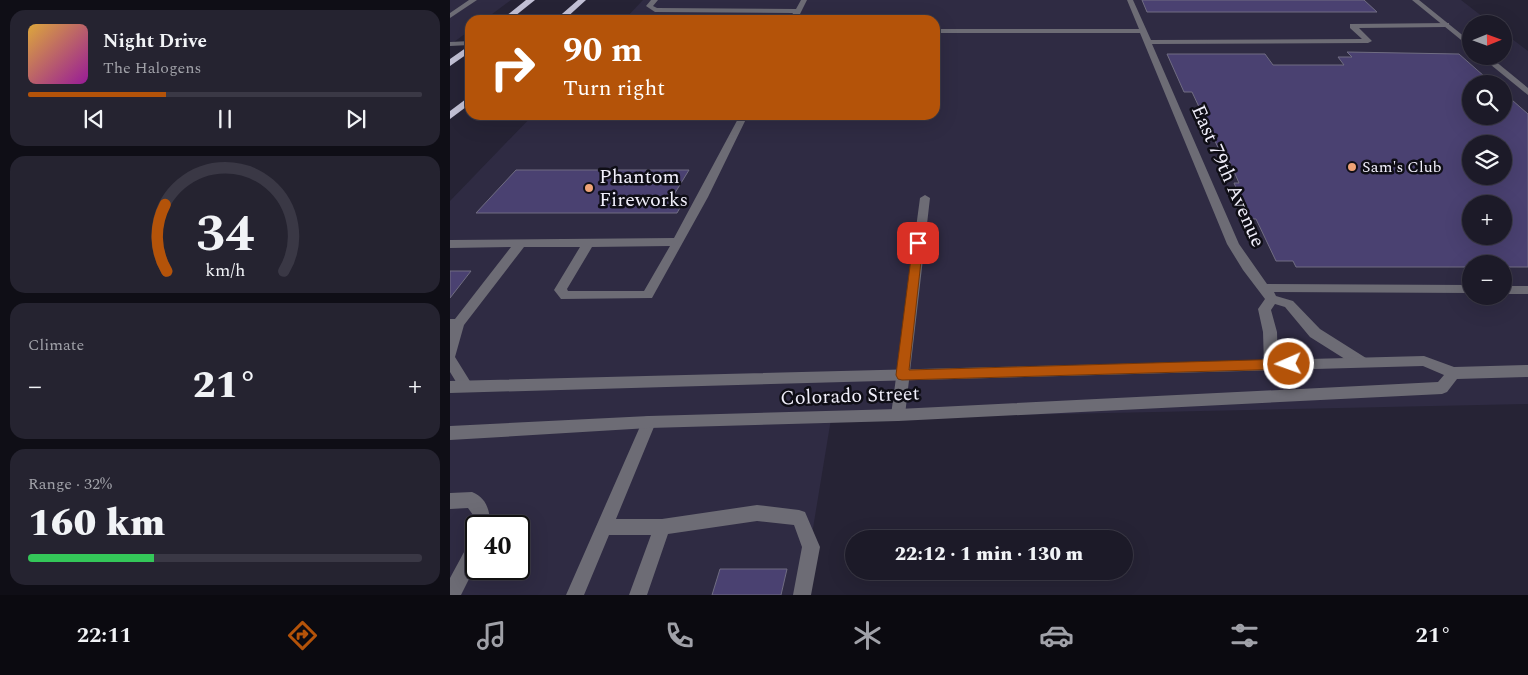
<!DOCTYPE html>
<html lang="en">
<head>
<meta charset="utf-8">
<style>
	:root { --surface:#1c1a28; --page:#252330; --text:#f1f3f6; --muted:#a0a1a8; --line:#3a3845; --accent:#b45309 }
	body { margin:0; font-family:Spectral,serif; background:var(--page); color:var(--text); height:100vh; display:flex; flex-direction:column; font-size:19px; white-space:nowrap }
	* { box-sizing:border-box; margin:0 }
	p { font-size:16px; color:var(--muted) }
	.icon { flex:none; width:28px; height:28px; fill:none; stroke:currentColor; stroke-width:2; stroke-linecap:round; stroke-linejoin:round }
	.map { position:relative; flex:1; overflow:hidden }
	.details { display:flex; flex-direction:column; gap:10px; padding:10px; background:#0f0e16; width:450px }
	.details>* { flex:none }
	.top-card { position:absolute; left:15px; top:15px; width:475px; height:105px; border-radius:15px; box-shadow:0 5px 20px #0002,0 0 0 1px var(--line); background:#b45309; color:#fff; overflow:hidden }
	.needle { width:32px; rotate:89deg }
	.tools { position:absolute; left:1012px; top:15px; display:grid; gap:10px }
	.tools a { display:grid; place-items:center; width:50px; height:50px; border-radius:50%; background:var(--surface); box-shadow:0 5px 20px #0002,0 0 0 1px var(--line); font-size:25px }
	.speed { position:absolute; left:15px; top:515px; display:flex; gap:10px; font-size:25px; font-weight:700; text-align:center }
	.speed>* { display:grid; place-content:center; width:65px; height:65px; border-radius:50%; background:var(--surface); box-shadow:0 5px 20px #0002,0 0 0 1px var(--line); line-height:1 }
	.speed .limit { border:2px solid #111; border-radius:8px; background:#fff; color:#111 }
	.pin { position:absolute; display:grid; place-items:center; width:42px; height:42px; color:#fff; margin:-21px; border-radius:10px; box-shadow:0 2px 8px #0006 }
	.me { position:absolute; width:55px; margin:-28px; rotate:268deg; stroke-linejoin:round; filter:drop-shadow(0 0 4px #0008) }
	.turn { display:flex; align-items:center; gap:18px; height:105px; padding:0 15px; font-size:22px }
	.turn .icon { width:65px; height:65px; stroke-width:2.5 }
	.turn b { display:block; font-size:35px; line-height:42px }
	.big { font-size:38px; font-weight:800; line-height:1.1 }
	.details .card { flex:1; display:flex; flex-direction:column; justify-content:center; gap:8px; min-width:0; padding:0 18px; border-radius:15px; background:var(--page) }
	.details .dial { align-items:center; gap:0 }
	.dial svg { height:130px; overflow:visible; fill:none; stroke:var(--line); stroke-width:7; stroke-linecap:round; text-anchor:middle }
	.dial text { fill:var(--text); stroke:none }
	.song { display:flex; align-items:center; gap:15px }
	.cover { width:60px; height:60px; border-radius:8px; background:linear-gradient(135deg,hsl(40 70% 55%),hsl(300 70% 35%)) }
	.played { height:5px; border-radius:2px; background:linear-gradient(90deg,var(--accent) 35%,var(--line) 35%) }
	.keys { display:flex; justify-content:space-around; direction:ltr }
	.heat { display:flex; justify-content:space-between; align-items:center; font-size:28px; direction:ltr }
	.charge { height:8px; border-radius:4px; background:linear-gradient(90deg,#34c759 32%,var(--line) 0) }
	.trip { position:absolute; left:395px; top:530px; width:288px; height:50px; border-radius:25px; background:var(--surface); box-shadow:0 5px 20px #0002,0 0 0 1px var(--line); font-weight:800; line-height:50px; text-align:center }
	.dock { display:flex; height:80px; justify-content:space-around; align-items:center; background:#0b0a10; color:var(--muted) }
	.dock .icon { width:35px; height:35px }
	.dock .selected { color:var(--accent) }
	.dock b { font-size:22px; color:var(--text) }
	main { display:flex; flex:1; min-height:0 }
	.map>svg:first-child { display:block }
	.built { fill:#2f2b43; fill-rule:evenodd }
	.building { fill:#4a4171; stroke:#706d82; fill-rule:evenodd }
	.lines { fill:none; stroke-linecap:round; stroke-linejoin:round }
	.service { fill:#6d6c75; fill-rule:evenodd }
	.minor { fill:#6d6c75; fill-rule:evenodd }
	.tertiary { fill:#6d6c75; fill-rule:evenodd }
	.trunk { fill:#c2c0d5; fill-rule:evenodd }
	.route { fill:#b45309; stroke:#753606 }
	.poi-dot { fill:#efa376; stroke:#0f0e16; stroke-width:2 }
	.labels { text-anchor:middle; dominant-baseline:central; stroke-width:5; stroke-linejoin:round; paint-order:stroke }
	.far-poi-label { font-size:16px; fill:#f1effb; stroke:#0f0e16; text-anchor:start }
	.street-label { font-size:20px; fill:#f1effb; stroke:#0f0e16 }
	.poi-label { font-size:20px; fill:#f1effb; stroke:#0f0e16; text-anchor:start }
</style>
</head>
<body>
<main>
<section class="details">
<div class="card">
<div class="song"><i class="cover"></i><div><b>Night Drive</b><p>The Halogens</p></div></div>
<div class="played"></div>
<div class="keys"><svg class="icon" aria-label="previous" viewBox="0 0 24 24"><path d="M18 5L8 12l10 7zM5 5v14"/></svg><svg class="icon" aria-label="pause" viewBox="0 0 24 24"><path d="M8 5v14M16 5v14"/></svg><svg class="icon" aria-label="next" viewBox="0 0 24 24"><path d="M6 5l10 7-10 7zM19 5v14"/></svg></div>
</div>
<div class="card dial"><svg viewBox="0 0 100 80">
<path d="M14 69A42 42 0 1 1 86 69"/>
<path d="M14 69A42 42 0 0 1 13 28" stroke="#b45309"/>
<text x="50" y="56" font-size="32" font-weight="700">34</text>
<text x="50" y="72" font-size="11">km/h</text>
</svg></div>
<div class="card"><p>Climate</p>
<div class="heat"><a>−</a><b class="big">21°</b><a>+</a></div>
</div>
<div class="card"><p>Range · 32%</p><b class="big">160 km</b><div class="charge"></div></div>
</section>
<div class="map">
<svg width="1078" height="595" viewBox="0 0 1078 595">
	<rect width="100%" height="100%" fill="#262335"/>
	<!-- built -->
	<path class="built" d="M0 0H61L34 20H20V30L0 45Z
		M193 0H1011L1042 24H1021V56H1054V33L1078 51V404L381 419 352 595H0V201L83 115H485V20H174ZM1021 84H1054V116H1021ZM1021 144H1054V176H1021ZM1021 204H1054V236H1021ZM1021 264H1054V296H1021ZM26 526H69V569H26Z"/>
	<!-- building -->
	<path class="building" d="M692 0H914L927 12H697Z
		M897 52 1009 54 1043 84H1021V116H1054V93L1078 114V267H1054V264H1021V267H846L843 261H826L806 219H800L784 183H789L778 158H773L742 92H734L717 54H815L823 65H894L888 57H902ZM1021 144H1054V176H1021ZM1021 204H1054V236H1021Z
		M66 170H239L217 206H231L227 213H26Z
		M0 271H21L0 298Z
		M270 569H337L331 595H262Z"/>
	<g class="lines">
		<!-- service -->
		<path class="service" d="M19 0H27L0 18V13Z
			M201 0H208L203 6 207 8 346 9 351 0H357L347 20H339L343 13 205 12 196 6Z
			M677 0H683L701 40 912 39 900 28V24L999 23V27H996L909 28 922 41 918 43 702 44 789 244 817 284 1021 285V293L824 292 826 296 843 301 870 329 916 358 918 362 916 366 911 367 906 366 860 337 835 307 825 304 821 310 827 332 828 365 826 369 821 370 816 369 814 365 813 332 808 309 815 299 793 270 777 244 690 33H485V29H689Z
			M20 41V45L0 46V42Z
			M94 115H236L232 118H98Z
			M290 115H298L258 197 202 298 111 299 104 290 130 247H74L14 325 5 357 23 386 21 390 16 392 11 390 0 372V319H5L61 247 0 248V240L224 238ZM220 246 194 291H118L117 289 142 247Z
			M475 195 480 198 455 415 453 419 448 421 443 419 441 415 470 198Z
			M1054 286H1078V294H1054Z
			M199 416 204 417 206 422 166 519H212L307 505 349 510 355 512 370 547 361 595H343L352 547 344 525 307 521 218 534 197 595H179L201 535H159L134 595H116L192 422 194 417Z
			M22 492C37 498 41 512 39 526H26V532L23 526V515L18 508 0 509V493Z
			M26 538V565L11 595H0V578L20 541Z"/>
		<!-- minor -->
		<path class="minor" d="M962 0H969L1021 42V48Z
			M1030 56H1039L1078 88V95Z"/>
		<!-- tertiary -->
		<path class="tertiary" d="M974 356 1004 367 1078 365V377L1007 379 997 392 992 394 448 421 199 428 0 440V426L199 416 448 409 988 382 994 375 973 366 0 393V381Z"/>
		<!-- trunk -->
		<path class="trunk" d="M76 0H85L60 20H51Z
			M128 0H136L114 20H105Z
			M20 45V52L0 66V59Z
			M20 96V104L0 119V111Z"/>
	</g>
	<!-- route -->
	<path class="route" d="M468 239 473 243 459 370 839 359 844 361 845 364 844 368 839 369 452 380 448 379 446 375 463 243Z"/>
	<!-- markers -->
	<g class="poi-dot">
		<circle cx="902" cy="167" r="5"/>
		<circle cx="139" cy="188" r="5"/>
	</g>
	<g class="labels">
		<!-- far-poi labels -->
		<g class="far-poi-label">
			<text x="912" y="167">Sam's Club</text>
		</g>
		<!-- street labels -->
		<g class="street-label">
			<text transform="translate(778 176) rotate(66)">East 79th Avenue</text>
			<text transform="translate(400 396) rotate(-2)">Colorado Street</text>
		</g>
		<!-- poi labels -->
		<g class="poi-label">
			<text x="149" y="177">Phantom<tspan x="149" dy="23">Fireworks</tspan></text>
		</g>
	</g>
</svg>
<div class="tools">
<a><svg class="needle" viewBox="-14 -14 28 28"><path d="M0-13l5 13h-10z" fill="#e53935"/><path d="M0 13l5-13h-10z" fill="#a0a1a8"/></svg></a>
<a><svg class="icon" aria-label="search" viewBox="0 0 24 24"><circle cx="10" cy="10" r="6"/><path d="M15 15l6 6"/></svg></a>
<a><svg class="icon" aria-label="layers" viewBox="0 0 24 24"><path d="M12 4l9 5-9 5-9-5zM3 14l9 5 9-5"/></svg></a>
<a>+</a>
<a>−</a>
</div>
<div class="speed"><div class="limit">40</div></div>
<div class="pin" style="left:468px;top:243px;background:#d93025"><svg class="icon" aria-label="arrive" viewBox="0 0 24 24"><path d="M6 21V4h12l-3 4 3 4H6"/></svg></div>
<svg class="me" style="left:839px;top:364px" viewBox="-20 -20 40 40"><circle r="17" fill="#b45309" stroke="#fff" stroke-width="3"/><path d="M0-11L8 9 0 5-8 9z" fill="#fff"/></svg>
<div class="trip">22:12 · 1 min · 130 m</div>
<div class="top-card">
<div class="turn"><svg class="icon" aria-label="right" viewBox="0 0 24 24"><path d="M7 20v-9h11M14 6l5 5-5 5"/></svg><div><b>90 m</b>Turn right</div></div>
</div>
</div>
</main>
<nav class="dock">
<b>22:11</b>
<svg class="icon selected" aria-label="directions" viewBox="0 0 24 24"><path d="M12 3l9 9-9 9-9-9zM9 14v-3h6M13 9l2 2-2 2"/></svg>
<svg class="icon" aria-label="music" viewBox="0 0 24 24"><path d="M9 18V5l10-2v13"/><circle cx="6" cy="18" r="3"/><circle cx="16" cy="16" r="3"/></svg>
<svg class="icon" aria-label="phone" viewBox="0 0 24 24"><path d="M5 4h4l2 5-3 2q2 4 5 5l2-3 5 2v4C11 20 4 13 5 4z"/></svg>
<svg class="icon" aria-label="climate" viewBox="0 0 24 24"><path d="M12 3v18M4 7l16 10M4 17L20 7"/></svg>
<svg class="icon" aria-label="car" viewBox="0 0 24 24"><path d="M5 17H2v-5l4-1 3-4h7l3 4 3 1v5h-3M9 17h6M6 11h13"/><circle cx="7" cy="17" r="2"/><circle cx="17" cy="17" r="2"/></svg>
<svg class="icon" aria-label="filters" viewBox="0 0 24 24"><path d="M4 7h16M4 17h16"/><circle cx="9" cy="7" r="2"/><circle cx="15" cy="17" r="2"/></svg>
<b>21°</b>
</nav>
</body>
</html>
